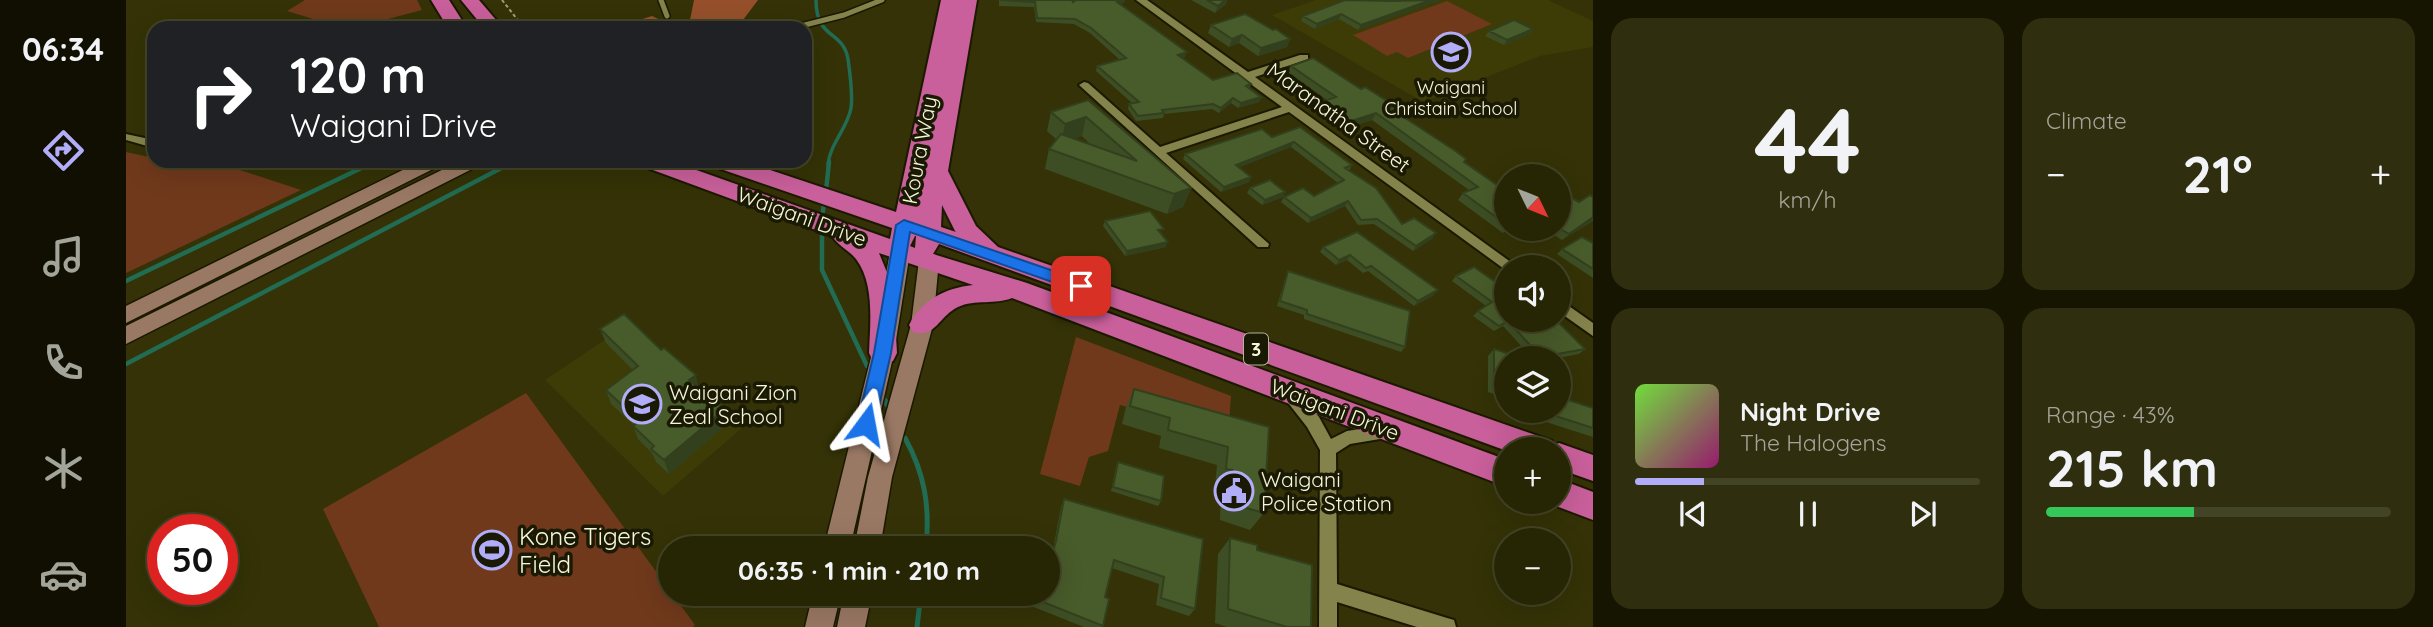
<!DOCTYPE html>
<html lang="en">
<head>
<meta charset="utf-8">
<style>
	:root { --surface:#272604; --page:#2f2e0e; --text:#f1f3f6; --muted:#a4a59a; --line:#434326; --accent:#b2adf9 }
	body { margin:0; font-family:Quicksand,sans-serif; background:var(--page); color:var(--text); height:100vh; display:flex; flex-direction:column; font-size:26px; white-space:nowrap }
	* { box-sizing:border-box; margin:0 }
	p { font-size:23px; color:var(--muted) }
	.icon { flex:none; width:38px; height:38px; fill:none; stroke:currentColor; stroke-width:2; stroke-linecap:round; stroke-linejoin:round }
	.map { position:relative; flex:1; overflow:hidden }
	.sheet { display:flex; flex-direction:column; gap:18px; padding:18px; background:#151502; width:840px }
	.sheet>* { flex:none }
	.banner { position:absolute; left:21px; top:21px; width:665px; height:147px; border-radius:21px; box-shadow:0 7px 28px #0002,0 0 0 2px var(--line); background:#202124; color:#fff; overflow:hidden }
	.needle { width:46px; rotate:133deg }
	.fabs { position:absolute; left:1368px; top:164px; display:grid; gap:14px }
	.fabs a { display:grid; place-items:center; width:77px; height:77px; border-radius:50%; background:var(--surface); box-shadow:0 7px 28px #0002,0 0 0 2px var(--line); font-size:35px }
	.speed { position:absolute; left:21px; top:514px; display:flex; gap:14px; font-size:35px; font-weight:700; text-align:center }
	.speed>* { display:grid; place-content:center; width:91px; height:91px; border-radius:50%; background:var(--surface); box-shadow:0 7px 28px #0002,0 0 0 2px var(--line); line-height:1 }
	.speed .limit { border:10px solid #d22; background:#fff; color:#111 }
	.pin { position:absolute; display:grid; place-items:center; width:60px; height:60px; color:#fff; margin:-30px; border-radius:14px; box-shadow:0 4px 10px #0006 }
	.me { position:absolute; width:77px; margin:-38px; rotate:13deg; stroke-linejoin:round; filter:drop-shadow(0 0 5px #0008) }
	.turn { display:flex; align-items:center; gap:24px; height:147px; padding:0 28px; font-size:32px }
	.turn .icon { width:91px; height:91px; stroke-width:2.5 }
	.turn b { display:block; font-size:49px; line-height:60px }
	.big { font-size:52px; font-weight:700; line-height:1.1 }
	.sheet .widget { flex:1; display:flex; flex-direction:column; justify-content:center; gap:10px; min-width:0; padding:0 24px; border-radius:21px; background:var(--page) }
	.sheet .dial { align-items:center; gap:0 }
	.dial b { font-size:91px; line-height:1 }
	.song { display:flex; align-items:center; gap:21px }
	.cover { width:84px; height:84px; border-radius:10px; background:linear-gradient(135deg,hsl(100 70% 55%),hsl(320 70% 35%)) }
	.played { height:7px; border-radius:4px; background:linear-gradient(90deg,var(--accent) 20%,var(--line) 20%) }
	.keys { display:flex; justify-content:space-around; direction:ltr }
	.heat { display:flex; justify-content:space-between; align-items:center; font-size:38px; direction:ltr }
	.charge { height:10px; border-radius:5px; background:linear-gradient(90deg,#34c759 43%,var(--line) 0) }
	.sheet .tiles { flex:1; display:grid; gap:18px; grid-template-columns:repeat(2,1fr) }
	.trip { position:absolute; left:532px; top:536px; width:402px; height:70px; border-radius:35px; background:var(--surface); box-shadow:0 7px 28px #0002,0 0 0 2px var(--line); font-weight:700; line-height:70px; text-align:center }
	main { display:flex; flex:1; min-height:0 }
	.dock { display:flex; flex-direction:column; width:126px; justify-content:space-around; align-items:center; background:#100f02; color:var(--muted) }
	.dock .icon { width:49px; height:49px }
	.dock .on { color:var(--accent) }
	.dock b { font-size:32px; color:var(--text) }
	.map>svg:first-child { display:block }
	.built { fill:#3d3b06 }
	.green { fill:#70391c }
	.forest { fill:#95502b }
	.lines { fill:none; stroke-linecap:round; stroke-linejoin:round }
	.stream-far2 { stroke:#216c53; stroke-width:3.5 }
	.stream-far1 { stroke:#216c53; stroke-width:4.5 }
	.stream { stroke:#216c53; stroke-width:5 }
	.lane-casing { stroke:#1b1900; stroke-width:8 }
	.street-casing { stroke:#1b1900; stroke-width:4 }
	.secondary-casing { stroke:#1b1900; stroke-width:3 }
	.highway-casing { stroke:#1b1900; stroke-width:4 }
	.path { stroke:#9e9d79; stroke-width:2; stroke-dasharray:3.5 2.5; stroke-linecap:butt }
	.lane { stroke:#85834c; stroke-width:5 }
	.street { fill:#85834c; fill-rule:evenodd }
	.secondary { fill:#997864; fill-rule:evenodd }
	.highway { fill:#c95f9b; fill-rule:evenodd }
	.wall { fill:#3e4e24; fill-rule:evenodd }
	.shaded-wall { fill:#32401d }
	.building { fill:#485b2a; stroke:#32401d; stroke-width:2 }
	.route { fill:#1a73e8; stroke:#114b97; stroke-width:2 }
	.labels { text-anchor:middle; dominant-baseline:central; stroke-width:7; stroke-linejoin:round; paint-order:stroke }
	.far-poi-label { font-size:18px; fill:#f6f6d9; stroke:#1a1903 }
	.shield { fill:#1a1903; stroke:#b4b499; stroke-width:2 }
	.shield-label { font-size:19px; font-weight:bold; fill:#f6f6d9 }
	.street-label { font-size:21px; fill:#f6f6d9; stroke:#1a1903 }
	.poi-label { font-size:21px; fill:#f6f6d9; stroke:#1a1903; text-anchor:start }
	.near-poi-label { font-size:24px; fill:#f6f6d9; stroke:#1a1903; text-anchor:start }
</style>
</head>
<body>
<main>
<nav class="dock">
<b>06:34</b>
<svg class="icon on" aria-label="directions" viewBox="0 0 24 24"><path d="M12 3l9 9-9 9-9-9zM9 14v-3h6M13 9l2 2-2 2"/></svg>
<svg class="icon" aria-label="music" viewBox="0 0 24 24"><path d="M9 18V5l10-2v13"/><circle cx="6" cy="18" r="3"/><circle cx="16" cy="16" r="3"/></svg>
<svg class="icon" aria-label="phone" viewBox="0 0 24 24"><path d="M5 4h4l2 5-3 2q2 4 5 5l2-3 5 2v4C11 20 4 13 5 4z"/></svg>
<svg class="icon" aria-label="climate" viewBox="0 0 24 24"><path d="M12 3v18M4 7l16 10M4 17L20 7"/></svg>
<svg class="icon" aria-label="car" viewBox="0 0 24 24"><path d="M5 17H2v-5l4-1 3-4h7l3 4 3 1v5h-3M9 17h6M6 11h13"/><circle cx="7" cy="17" r="2"/><circle cx="17" cy="17" r="2"/></svg>
</nav>
<div class="map">
<svg width="1467" height="627" viewBox="0 0 1467 627">
	<rect width="100%" height="100%" fill="#343206"/>
	<!-- built -->
	<path class="built" d="M1190 0H1422L1467 21V47L1414 56 1297 102 1146 15Z
		M499 326 616 428 537 496 419 380Z"/>
	<!-- green -->
	<path class="green" d="M179 0H291L296 10 228 28H217L161 11Z
		M1321 1 1366 24 1282 58 1271 52 1261 56 1227 35Z
		M0 152 28 158V161H44L90 170H114L175 190 0 273Z
		M950 337 1105 396 1102 436 994 405 982 451 963 457 954 486 914 474Z
		M400 393 569 625 567 627H253L197 509Z"/>
	<!-- forest -->
	<path class="forest" d="M568 0H632L611 28H488L526 16 545 25 564 20Z"/>
	<g class="lines">
		<!-- stream-far2 -->
		<path class="stream-far2" d="M690 0C690 40 717 30 722 59 724 73 727 94 725 108 722 127 704 144 702 164
			M244 164 250 161
			M384 164 389 161"/>
		<!-- stream-far1 -->
		<path class="stream-far1" d="M700 191 703 162
			M696 218 698 203
			M696 231V270L741 366
			M0 281 248 162
			M0 364 387 162"/>
		<!-- stream -->
		<path class="stream" d="M759 400 761 405
			M779 438C799 474 804 507 800 548
			M791 627 795 593"/>
		<defs>
			<path id="lane" d="M535 0 541 16
				M667 28 718 15 756 0"/>
			<path id="street" d="M1010 0H1021L1122 72 1174 55H1182V59L1129 77 1393 268H1381V271L1163 112 1040 153 1143 244 1142 247H1132L953 85 958 82 962 83 1034 147 1156 107Z
				M0 134 28 140V148L0 140Z
				M84 161H104L107 164 101 168 86 164Z
				M1433 299 1467 323V336L1433 312Z
				M1164 389 1169 391 1193 417 1205 439 1221 431 1260 425 1266 427 1268 432 1266 437 1224 444 1210 453 1211 584 1321 618 1328 620 1330 627H1291L1211 602V627H1193L1194 450 1181 427 1156 395 1159 391Z"/>
			<path id="secondary" d="M295 161H318L315 165 0 323V306Z
				M334 161H357L354 165 0 344V326Z
				M774 245 781 247 784 252 768 353 724 548H698L746 353 764 252 767 247Z
				M803 253 810 255 813 260 807 325 766 477 754 548H728L742 477 785 325 793 260 796 255Z
				M687 593H715L707 627H679Z
				M718 593H746L739 627H711Z"/>
			<path id="highway" d="M305 0H323L341 28H322Z
				M335 0H353L377 28H358Z
				M815 0H833L825 44 833 0H851L822 171 850 226 872 247 1415 437 1426 441 1428 445 1433 443 1467 455V481L1433 469V450L1381 451 813 244 807 254 901 283 1381 460V487L886 298C869 305 849 299 832 307 813 316 809 339 787 332L783 325C796 300 819 288 847 285L753 253 767 287 771 353 767 361 757 364 747 361 743 353C744 324 749 284 730 259 723 250 712 246 706 236L516 166 513 161H545L764 239 766 228 586 166 583 161H617L770 212ZM816 205 829 231 830 232 815 227ZM789 236H790L789 248 784 246Z
				M1433 479 1467 492V520L1422 503 1433 502Z"/>
		</defs>
		<!-- lane casing -->
		<use href="#lane" class="lane-casing"/>
		<!-- street casing -->
		<use href="#street" class="street-casing"/>
		<!-- secondary casing -->
		<use href="#secondary" class="secondary-casing"/>
		<!-- highway casing -->
		<use href="#highway" class="highway-casing"/>
		<!-- path -->
		<path class="path" d="M376 0 398 28"/>
		<!-- lane -->
		<use href="#lane" class="lane"/>
		<!-- street -->
		<use href="#street" class="street"/>
		<!-- secondary -->
		<use href="#secondary" class="secondary"/>
		<!-- highway -->
		<use href="#highway" class="highway"/>
	</g>
	<!-- wall -->
	<path class="wall" d="M873 0H946L947 2H999L994 4 1059 57 1056 58 1087 80 1125 84 1123 89 1135 97 1133 102 1112 108 1105 103 1093 113 1086 109 1038 114 1037 118 1010 121 1002 109 1003 104 1006 103 970 71 971 66 994 60 964 33 948 24 910 22 908 7 873 6Z
		M1065 0H1101L1100 4 1089 13Z
		M1264 0 1232 30 1213 19 1189 29 1175 21 1177 16Z
		M1085 25 1147 30 1164 39 1161 47 1132 56 1113 43 1103 47 1082 33Z
		M1407 29 1404 34 1378 45 1359 36 1363 31Z
		M1165 66 1235 89 1269 106 1267 110 1374 187 1381 183V229L1377 233 1332 200 1337 193 1343 190 1246 120 1216 130 1188 110 1192 103 1201 100 1162 72Z
		M962 100 1065 188 1057 207 1041 214 919 169 923 149 931 140 921 131 925 112ZM956 136 965 145 948 139Z
		M1174 127 1226 165 1223 171 1276 224 1307 238 1287 251 1248 224 1232 225 1219 206 1182 223 1155 202 1158 197 1188 196 1212 183 1165 147 1113 167 1125 177 1123 182 1095 192 1057 159 1059 154 1146 137Z
		M1124 188 1159 192 1157 197 1136 205 1121 193Z
		M1433 191 1453 202 1467 197V221L1436 240 1419 229H1433Z
		M979 221 1035 234 1040 247 999 256 977 226Z
		M1231 232 1308 295 1288 306 1242 271 1237 273 1221 260 1210 265 1194 252 1197 247Z
		M1467 243V278L1431 254 1436 249Z
		M1162 271 1279 347 1275 352 1178 319V315L1151 306 1160 276Z
		M1330 276 1459 349 1453 354 1426 359H1407L1377 326 1368 331 1347 316 1352 311 1360 306 1326 281Z
		M474 329 573 388 602 423 543 474 530 462 526 453 512 439 507 426 508 425 485 404 480 390 507 370 480 343Z
		M1368 349 1381 359V398L1362 392V356Z
		M1008 389 1143 427 1138 513 1124 530 1094 520 1095 487 1089 486 1091 465 1033 448 1035 436 996 424 1000 407Z
		M1467 408V437L1389 412V411H1433Z
		M992 462 1035 501 1032 506 985 491 990 467Z
		M938 499 1077 539 1069 609 1063 616 1030 605 1033 584 986 568 979 597 976 627H958L900 604 903 593H922V565L927 549 935 507Z
		M1104 538 1131 550 1185 627H1101L1089 623 1092 554Z"/>
	<!-- shaded-wall -->
	<path class="shaded-wall" d="M995 0H999V2L989 7 991 2Z
		M1099 0H1101L1100 4 1089 13 1092 6Z
		M1305 0H1316L1232 30 1235 25Z
		M1215 14 1213 19 1189 29 1191 24Z
		M1407 29 1404 34 1378 45 1381 40Z
		M1116 35 1113 43 1103 47 1106 39Z
		M1164 39 1161 47 1132 56 1135 48Z
		M1061 52 1059 57 1050 60 1052 55Z
		M1135 97 1133 102 1112 108 1115 103Z
		M1107 98 1105 103 1093 113 1095 108Z
		M1250 113 1246 120 1216 130 1219 123Z
		M960 117 956 136 935 144 939 124Z
		M1168 142 1165 147 1107 170 1110 165Z
		M1125 177 1123 182 1095 192 1098 187Z
		M1065 188 1057 207 1041 214 1048 194Z
		M1159 192 1157 197 1136 205 1139 200Z
		M1222 201 1219 206 1182 223 1185 218Z
		M1467 217 1466 221 1436 240 1443 234Z
		M1310 233 1307 238 1287 251 1290 246Z
		M1042 242 1040 247 999 256 1001 251Z
		M1224 255 1221 260 1210 265 1213 260Z
		M1312 290 1308 295 1288 306 1292 301Z
		M570 375 573 389 563 380Z
		M599 409 602 423 543 474 538 460Z"/>
	<!-- building -->
	<path class="building" d="M874 0H946L947 2 950 0H995L991 2 1061 52 1052 55 1087 80 1111 73 1125 84 1120 86 1135 97 1115 103 1107 98 1095 108 1087 104 1036 110 1038 113 1012 116 1003 104 1013 102 971 66 1000 58 965 28 949 19 911 18 909 2Z
		M1081 0H1099L1092 6Z
		M1219 0 1266 1 1305 0 1235 25 1215 14 1191 24 1177 16Z
		M1119 14 1147 30 1150 29 1164 39 1135 48 1116 35 1106 39 1085 25Z
		M1388 20 1407 29 1381 40 1363 31Z
		M601 22H652L655 28H594Z
		M1187 58 1235 89 1239 87 1269 106 1264 108 1331 152 1340 159 1338 162 1374 187 1381 183V225L1337 193 1352 187 1250 113 1219 123 1192 103 1210 97 1165 66Z
		M962 100 1065 188 1048 194 923 149 935 134 1011 161 960 117 939 124 925 112Z
		M1174 127 1226 165 1219 168 1250 188 1276 224 1288 218 1310 233 1290 246 1251 219 1235 220 1222 201 1185 218 1158 197 1177 188 1188 196 1218 180 1168 142 1110 165 1125 177 1098 187 1059 154 1136 129 1146 137Z
		M1402 173 1409 177H1394Z
		M1144 180 1159 192 1139 200 1124 188Z
		M1433 191 1453 202 1464 195 1467 197V217L1443 234 1433 228Z
		M1024 211 1038 229 1032 230 1042 242 1001 251 979 221Z
		M1231 232 1312 290 1292 301 1245 266 1240 268 1224 255 1213 260 1197 247Z
		M1456 237 1467 243V269L1436 249Z
		M1348 267 1381 290V320H1430L1459 349 1415 357 1382 321 1373 326 1352 311 1366 302 1330 276Z
		M1162 271 1284 311 1279 347 1181 314V310L1154 301Z
		M498 314 535 350 538 348 570 375 563 380 599 409 538 460 525 449 528 446 507 426 513 421 480 390 512 366 474 329Z
		M1368 349 1400 359H1381V389L1368 385Z
		M1008 389 1143 427 1138 513 1106 504 1107 470 1100 469 1102 447 1042 430 1044 418 1004 406Z
		M1433 397 1467 408V428L1414 411H1433Z
		M992 462 1038 476 1035 501 987 487Z
		M938 499 1077 539 1069 609 1035 598 1038 577 988 560 979 597 983 599 977 626 902 596 903 593H922V568L930 541Z
		M1104 538 1131 545V550L1186 565 1185 627H1161L1102 609Z"/>
	<!-- route -->
	<path class="route" d="M778 220 960 282 962 286 955 292 949 290 784 232 765 353 749 424 746 429 740 432 734 429 731 424 748 353 770 225Z"/>
	<!-- icons -->
	<defs>
		<symbol id="school-ring" viewBox="-11 -11 22 22"><circle r="9.5" fill="#1a1903" stroke="#b2adf9" stroke-width="1.5"/><path d="M0-5L7-2L0 1L-7-2ZM-4 1L0 2.5L4 1V4Q0 6-4 4Z" fill="#b2adf9"/></symbol>
		<symbol id="civic-ring" viewBox="-11 -11 22 22"><circle r="9.5" fill="#1a1903" stroke="#b2adf9" stroke-width="1.5"/><path d="M-.6-6.5H3V-4.5H.6V-3L4-1V1h2V6H-6V1h2V-1L-.6-3ZM-1.2 2.5V6h2.4V2.5Z" fill="#b2adf9"/></symbol>
		<symbol id="stadium-ring" viewBox="-11 -11 22 22"><circle r="9.5" fill="#1a1903" stroke="#b2adf9" stroke-width="1.5"/><path d="M0-5a6.5 5 0 1 0 0 10a6.5 5 0 1 0 0-10ZM-3.5-1.8h7v3.6h-7Z" fill="#b2adf9"/></symbol>
	</defs>
	<g fill-rule="evenodd">
		<use href="#school-ring" x="1303" y="30" width="44" height="44"/>
		<use href="#school-ring" x="494" y="382" width="44" height="44"/>
		<use href="#civic-ring" x="1086" y="469" width="44" height="44"/>
		<use href="#stadium-ring" x="344" y="528" width="44" height="44"/>
	</g>
	<g class="labels">
		<!-- far-poi labels -->
		<g class="far-poi-label">
			<text x="1325" y="87">Waigani<tspan x="1325" dy="21">Christain School</tspan></text>
		</g>
		<!-- shield labels -->
		<rect class="shield" x="1118" y="333.5" width="24" height="31" rx="5"/>
		<g class="shield-label">
			<text x="1130" y="349">3</text>
		</g>
		<!-- street labels -->
		<g class="street-label">
			<text transform="translate(1213 117) rotate(36)">Maranatha Street</text>
			<text transform="translate(793 150) rotate(-79)">Koura Way</text>
			<text transform="translate(676 216) rotate(20)">Waigani Drive</text>
			<text transform="translate(1209 409) rotate(21)">Waigani Drive</text>
		</g>
		<!-- poi labels -->
		<g class="poi-label">
			<text x="543" y="392">Waigani Zion<tspan x="543" dy="24">Zeal School</tspan></text>
			<text x="1135" y="479">Waigani<tspan x="1135" dy="24">Police Station</tspan></text>
		</g>
		<!-- near-poi labels -->
		<g class="near-poi-label">
			<text x="393" y="536">Kone Tigers<tspan x="393" dy="28">Field</tspan></text>
		</g>
	</g>
</svg>
<div class="fabs">
<a><svg class="needle" viewBox="-14 -14 28 28"><path d="M0-13l5 13h-10z" fill="#e53935"/><path d="M0 13l5-13h-10z" fill="#a4a59a"/></svg></a>
<a><svg class="icon" aria-label="sound" viewBox="0 0 24 24"><path d="M4 9h4l5-4v14l-5-4H4zM17 9q2 3 0 6"/></svg></a>
<a><svg class="icon" aria-label="layers" viewBox="0 0 24 24"><path d="M12 4l9 5-9 5-9-5zM3 14l9 5 9-5"/></svg></a>
<a>+</a>
<a>−</a>
</div>
<div class="speed"><div class="limit">50</div></div>
<div class="pin" style="left:955px;top:286px;background:#d93025"><svg class="icon" aria-label="arrive" viewBox="0 0 24 24"><path d="M6 21V4h12l-3 4 3 4H6"/></svg></div>
<svg class="me" style="left:740px;top:424px" viewBox="-20 -20 40 40"><path d="M0-17L14 15 0 8-14 15z" fill="#1a73e8" stroke="#fff" stroke-width="4"/></svg>
<div class="trip">06:35 · 1 min · 210 m</div>
<div class="banner">
<div class="turn"><svg class="icon" aria-label="right" viewBox="0 0 24 24"><path d="M7 20v-9h11M14 6l5 5-5 5"/></svg><div><b>120 m</b>Waigani Drive</div></div>
</div>
</div>
<section class="sheet">
<div class="tiles">
<div class="widget dial"><b>44</b><p>km/h</p></div>
<div class="widget"><p>Climate</p>
<div class="heat"><a>−</a><b class="big">21°</b><a>+</a></div>
</div>
<div class="widget">
<div class="song"><i class="cover"></i><div><b>Night Drive</b><p>The Halogens</p></div></div>
<div class="played"></div>
<div class="keys"><svg class="icon" aria-label="previous" viewBox="0 0 24 24"><path d="M18 5L8 12l10 7zM5 5v14"/></svg><svg class="icon" aria-label="pause" viewBox="0 0 24 24"><path d="M8 5v14M16 5v14"/></svg><svg class="icon" aria-label="next" viewBox="0 0 24 24"><path d="M6 5l10 7-10 7zM19 5v14"/></svg></div>
</div>
<div class="widget"><p>Range · 43%</p><b class="big">215 km</b><div class="charge"></div></div>
</div>
</section>
</main>
</body>
</html>
